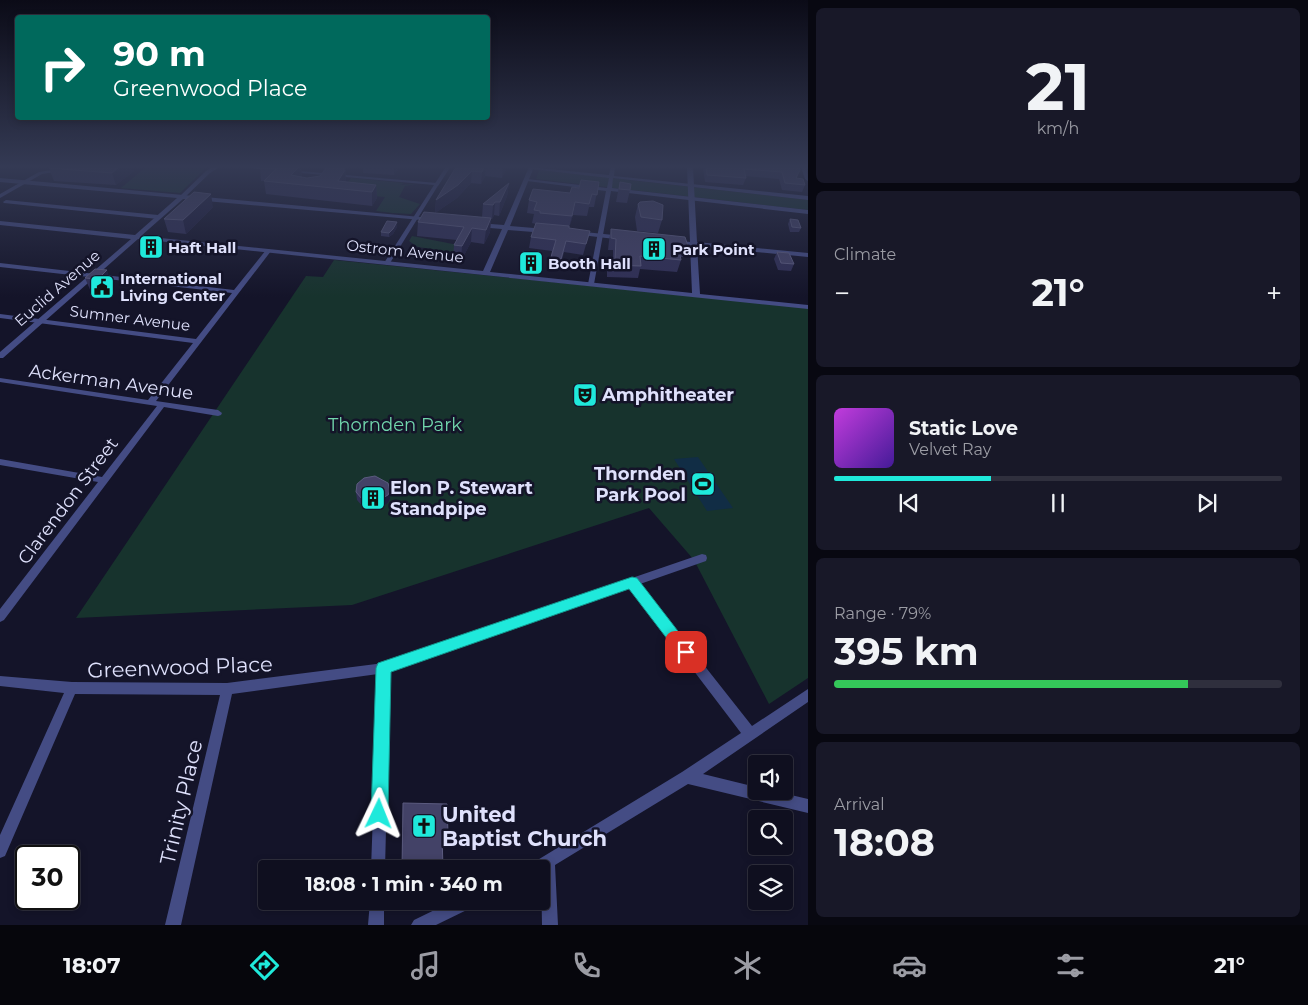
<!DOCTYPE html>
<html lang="en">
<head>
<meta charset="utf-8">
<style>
	:root { --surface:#0f0f1f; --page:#181828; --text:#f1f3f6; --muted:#9b9ca4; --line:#2f2f3d; --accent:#1fe9db }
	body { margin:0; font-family:Montserrat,sans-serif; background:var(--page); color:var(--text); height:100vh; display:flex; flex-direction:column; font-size:19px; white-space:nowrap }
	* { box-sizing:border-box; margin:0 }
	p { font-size:16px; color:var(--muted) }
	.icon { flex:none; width:28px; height:28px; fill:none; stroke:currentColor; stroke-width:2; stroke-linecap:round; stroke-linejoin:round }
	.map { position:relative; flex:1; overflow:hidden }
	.panel { display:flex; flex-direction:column; gap:8px; padding:8px; background:#080811; width:500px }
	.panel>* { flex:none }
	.banner { position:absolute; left:15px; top:15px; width:475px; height:105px; border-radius:5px; box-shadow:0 2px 8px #0003,0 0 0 1px var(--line); background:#00695c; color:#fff; overflow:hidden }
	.controls { position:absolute; left:748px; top:755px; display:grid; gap:10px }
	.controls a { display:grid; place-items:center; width:45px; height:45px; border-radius:5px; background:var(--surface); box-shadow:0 2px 8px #0003,0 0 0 1px var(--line); font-size:25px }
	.speed { position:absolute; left:15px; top:845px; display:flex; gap:10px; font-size:25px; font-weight:700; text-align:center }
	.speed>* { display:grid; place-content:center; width:65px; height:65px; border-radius:50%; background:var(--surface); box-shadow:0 2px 8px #0003,0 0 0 1px var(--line); line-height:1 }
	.speed .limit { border:2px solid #111; border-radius:8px; background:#fff; color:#111 }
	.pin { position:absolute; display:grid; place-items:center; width:42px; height:42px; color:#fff; margin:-21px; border-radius:10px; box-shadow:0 2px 8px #0006 }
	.me { position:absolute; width:55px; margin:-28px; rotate:2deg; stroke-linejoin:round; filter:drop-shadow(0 0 4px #0008) }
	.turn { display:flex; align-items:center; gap:18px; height:105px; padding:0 15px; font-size:22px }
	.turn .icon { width:65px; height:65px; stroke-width:2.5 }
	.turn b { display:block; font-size:35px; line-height:42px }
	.big { font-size:38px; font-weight:700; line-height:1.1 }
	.panel .tile { flex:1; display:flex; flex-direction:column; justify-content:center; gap:8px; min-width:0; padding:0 18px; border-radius:8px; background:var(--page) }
	.panel .dial { align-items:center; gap:0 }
	.dial b { font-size:65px; line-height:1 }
	.song { display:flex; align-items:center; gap:15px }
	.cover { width:60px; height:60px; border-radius:8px; background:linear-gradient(135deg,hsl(290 70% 55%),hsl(260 70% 35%)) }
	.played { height:5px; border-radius:2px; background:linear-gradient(90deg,var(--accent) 35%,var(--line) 35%) }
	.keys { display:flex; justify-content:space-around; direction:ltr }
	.heat { display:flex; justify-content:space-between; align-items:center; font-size:28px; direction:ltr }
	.charge { height:8px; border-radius:4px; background:linear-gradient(90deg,#34c759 79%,var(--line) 0) }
	.trip { position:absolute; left:258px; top:860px; width:292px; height:50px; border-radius:5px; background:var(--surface); box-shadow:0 2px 8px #0003,0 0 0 1px var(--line); font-weight:700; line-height:50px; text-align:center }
	.menu { display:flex; height:80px; justify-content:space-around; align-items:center; background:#06060c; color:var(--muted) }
	.menu .icon { width:35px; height:35px }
	.menu .selected { color:var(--accent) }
	.menu b { font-size:22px; color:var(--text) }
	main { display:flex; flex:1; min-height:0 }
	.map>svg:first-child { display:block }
	.green { fill:#17332d }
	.water { fill:#112d45 }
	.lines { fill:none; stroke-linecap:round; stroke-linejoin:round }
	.pedestrian { stroke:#444c84; stroke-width:4 }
	.minor { fill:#444c84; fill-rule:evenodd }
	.tertiary { fill:#444c84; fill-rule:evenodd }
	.wall { fill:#302f56 }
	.shaded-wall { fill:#1d1c3c }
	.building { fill:#434267; stroke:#5b5b7f }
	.route { fill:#1fe9db; stroke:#14978e }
	.labels { text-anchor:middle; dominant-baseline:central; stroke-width:5; stroke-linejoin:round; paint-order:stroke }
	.far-poi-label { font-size:15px; font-weight:bold; fill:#dfe1fc; stroke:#141429; text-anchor:start }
	.far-street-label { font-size:15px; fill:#dfe1fc; stroke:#141429 }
	.street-label { font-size:18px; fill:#dfe1fc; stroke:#141429 }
	.poi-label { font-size:18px; font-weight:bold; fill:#dfe1fc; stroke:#141429; text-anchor:start }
	.park-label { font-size:18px; fill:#71d6ac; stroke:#141429 }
	.near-street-label { font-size:21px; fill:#dfe1fc; stroke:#141429 }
	.near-poi-label { font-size:21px; font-weight:bold; fill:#dfe1fc; stroke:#141429; text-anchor:start }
</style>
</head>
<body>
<main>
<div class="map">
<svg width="808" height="925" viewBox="0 0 808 925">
	<rect width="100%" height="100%" fill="#141429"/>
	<!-- green -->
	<path class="green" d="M146 167H207L180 193 121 188Z
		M539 170 808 200V210L536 179Z
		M351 178 404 183 400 185 416 184 405 186 399 197 420 204 411 214 375 212 393 213 376 211 385 197 340 193Z
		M412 236 458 245 453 252 418 247 409 241Z
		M334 260 808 308V678L769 704 694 560 649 508 352 605 76 618 306 276 323 277Z"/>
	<!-- water -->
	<path class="water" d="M698 457 733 508 707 511 674 459Z"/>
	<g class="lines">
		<!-- pedestrian -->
		<path class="pedestrian" d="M437 184 448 167"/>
		<!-- minor -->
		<path class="minor" d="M71 167H86L42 174 0 198V194L39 172Z
			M213 167H219L210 173 184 198H180V196L206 171Z
			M245 167H262L274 170 272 171Z
			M529 167 609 175 611 167H615L614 176 808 196V200L613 178 612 188 808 210V214L611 191 594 284 591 286 588 284 606 191 527 181 525 180 527 179 607 188 609 178 531 169Z
			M288 170 437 183 439 184 390 263 387 265 384 263 434 185 290 172H288Z
			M6 200 158 215 161 217 158 219 4 203 3 202Z
			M266 250 271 251 156 401 218 410 222 413 221 415 218 416 164 407 4 620 0 622V609L98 482 0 465V459L102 477 157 406 0 382V378L148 400 193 343 0 318V314L196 339 232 293 0 267V263L234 290Z
			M702 554 706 555 707 558 706 561 640 584 752 726 808 689V702L703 774 756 787V791H774L808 799V813L688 784 555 865 558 925H542L541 869H529L531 864 682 772 741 733 630 587 390 671 385 869H371L378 674 232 694 181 925H165L220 695 75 694 5 856 0 858V835L64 693 0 686V676L72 682 227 683 384 663Z
			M370 901H384V925H368Z
			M453 901H477L475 906 436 925H411L414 920Z"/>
		<!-- tertiary -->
		<path class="tertiary" d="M529 167H534L510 226 546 229 549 231 546 233 508 230 490 272 692 293 690 245 675 244 672 242 675 240 690 242 687 167H693L697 242 808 253V257L697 246 700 294 808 305V309L138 239 3 358H0V352L131 239 0 225V221L135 235 177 198 0 182V178L431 218 434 220 433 221 183 199 141 236 483 271 502 229 478 227 475 225 478 223 504 225Z
			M801 167H807L808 181 805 179Z
			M575 231 623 236 626 238 623 240 573 234V232Z"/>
	</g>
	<!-- wall -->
	<path class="wall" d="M260 167H301L302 178H307L320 176 326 169 314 167H345L346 182 376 185 377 198 372 206 266 194 264 181H261L260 168Z
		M363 167H400L394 175 363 173Z
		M456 167H507L502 178 485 176 481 184 471 183 457 198 435 213 436 200Z
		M703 167H799L797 178 805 185 802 192 782 190 779 179 745 176 746 178 743 185 705 182Z
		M49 168 134 171 116 185 54 181Z
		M599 182 594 207H589L587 216 573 215 569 228 587 241 583 255 564 252 559 270 549 269 552 251 529 248 531 237 536 224 532 223 534 214 527 213 529 200 570 193 579 188Z
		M620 182 630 190 627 203 616 202Z
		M509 183 507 196 499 216 494 215 492 219 491 218 490 232 484 244 471 242 461 261 453 260 454 245 457 240 417 236 418 222 482 217 483 204Z
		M638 204 662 220 658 233 637 231 635 217Z
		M213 207 186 234 168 232 164 219Z
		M790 219 801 228 799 232H790L788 224Z
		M397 227 393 234 389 237 381 236V232Z
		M611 229 688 246 684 257H680L681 260 677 272 640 269 638 278 607 277V270L609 258 613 259V250H608L609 241Z
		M777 252 794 264 791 271 778 270 774 259Z
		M95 269 112 285 103 294 91 292 85 278Z
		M356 492 390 499 388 503 379 509 363 507 357 500Z
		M403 803 448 834 446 842H442Z"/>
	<!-- shaded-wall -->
	<path class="shaded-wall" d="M119 167H133L134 171 116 185 112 173Z
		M299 167H301L302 178 291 175Z
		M345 167V171V170L346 183 338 181Z
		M394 167H400L394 175Z
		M484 167H486L485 176 481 184 482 172Z
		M503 167H507L502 178Z
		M472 171 471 183 457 198 435 213 436 200Z
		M509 183 507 196 499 216 500 202Z
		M376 185 377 198 372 206V192Z
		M211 194 213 207 186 234 183 220Z
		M495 202 494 215 492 219 493 205Z
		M575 202 573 215 569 229 572 216Z
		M491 218 490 232 484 244 486 230Z
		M397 222V227L393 234 389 237V233Z
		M472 228 471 242 461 261 462 246Z
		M107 270 112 285 103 294 98 279Z
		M390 491V499L388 503 379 509V500Z"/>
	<!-- building -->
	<path class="building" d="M50 167H119L112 173 49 168Z
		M260 167H299L291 175 307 178 320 176 327 167H345L343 170H345L338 181 376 185 372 192 264 181 276 169 260 168Z
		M456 167H484L482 172 472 171 458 185 436 200Z
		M706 167H799L800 170 796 178 803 179 805 185 785 183 782 172 744 169 746 178 707 175Z
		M581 180 599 182 597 195 592 194 589 204 575 202 572 216 540 213V211L534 210 537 202 529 200 533 189 570 193 572 187 579 188Z
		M620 182 631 184 630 190 619 189Z
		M509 183 500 202H495L493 205 483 204Z
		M194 192 211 194 183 220 164 219Z
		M653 201 663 205 662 220 641 217 638 204 640 202Z
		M424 212 491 218 486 230 472 228 462 246 454 245 464 227 418 222Z
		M790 219 798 220 801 228 792 227Z
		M387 221 397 222 393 229 389 233 381 232Z
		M536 223 569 226V228L590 231 586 244 566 241 561 259 551 257 556 240 531 237Z
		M611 229 685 237 688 246 678 245 681 260 640 256 641 266 609 265V258L615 259 616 239 611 238Z
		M777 252 789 253 794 264 781 263Z
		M95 269 107 270 98 279 85 278Z
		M375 476 388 483 390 491 388 495 379 500 362 499 356 492 357 484 364 478Z
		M403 803 447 804 448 834H442L443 869H402Z"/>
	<!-- sky -->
	<linearGradient id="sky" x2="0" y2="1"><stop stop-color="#0b0b17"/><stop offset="0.56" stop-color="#343a54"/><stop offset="1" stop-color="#343a54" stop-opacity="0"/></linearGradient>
	<rect width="808" height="297" fill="url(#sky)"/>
	<!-- route -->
	<path class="route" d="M632 577 637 578 691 648 693 652 691 657 686 659 681 657 629 589 391 672 388 814 386 820 379 823 373 820 371 814 376 668 378 663Z"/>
	<!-- icons -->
	<defs>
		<symbol id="building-square" viewBox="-11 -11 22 22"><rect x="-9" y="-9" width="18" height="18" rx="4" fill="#1fe9db" stroke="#141429"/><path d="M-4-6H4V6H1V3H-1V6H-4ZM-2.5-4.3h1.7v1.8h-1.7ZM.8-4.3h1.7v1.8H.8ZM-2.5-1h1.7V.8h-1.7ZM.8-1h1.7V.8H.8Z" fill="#111"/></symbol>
		<symbol id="civic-square" viewBox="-11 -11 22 22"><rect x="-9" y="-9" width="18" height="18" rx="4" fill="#1fe9db" stroke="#141429"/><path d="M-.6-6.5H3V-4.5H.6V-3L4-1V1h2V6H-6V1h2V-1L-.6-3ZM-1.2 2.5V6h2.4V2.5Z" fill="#111"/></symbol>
		<symbol id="theatre-square" viewBox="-11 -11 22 22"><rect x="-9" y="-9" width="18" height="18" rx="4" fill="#1fe9db" stroke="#141429"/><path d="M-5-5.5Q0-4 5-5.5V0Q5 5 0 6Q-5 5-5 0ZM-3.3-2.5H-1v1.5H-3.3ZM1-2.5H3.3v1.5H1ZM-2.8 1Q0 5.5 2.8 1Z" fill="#111"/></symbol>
		<symbol id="stadium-square" viewBox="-11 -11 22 22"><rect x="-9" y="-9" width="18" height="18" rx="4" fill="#1fe9db" stroke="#141429"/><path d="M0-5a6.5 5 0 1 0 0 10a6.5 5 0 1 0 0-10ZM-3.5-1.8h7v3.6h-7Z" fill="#111"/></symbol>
		<symbol id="church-square" viewBox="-11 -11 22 22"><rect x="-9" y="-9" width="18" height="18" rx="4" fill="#1fe9db" stroke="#141429"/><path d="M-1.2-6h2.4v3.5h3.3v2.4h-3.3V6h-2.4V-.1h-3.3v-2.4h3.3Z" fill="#111"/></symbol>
	</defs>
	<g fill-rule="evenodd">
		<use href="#building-square" x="137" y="233" width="28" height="28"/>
		<use href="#building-square" x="640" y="235" width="28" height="28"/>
		<use href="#building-square" x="517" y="249" width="28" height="28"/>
		<use href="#civic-square" x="88" y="273" width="28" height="28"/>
		<use href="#theatre-square" x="571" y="381" width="28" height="28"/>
		<use href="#stadium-square" x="689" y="470" width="28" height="28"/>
		<use href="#building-square" x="359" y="484" width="28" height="28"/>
		<use href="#church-square" x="410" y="812" width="28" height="28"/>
	</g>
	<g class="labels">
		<!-- far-poi labels -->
		<g class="far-poi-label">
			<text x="168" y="247">Haft Hall</text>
			<text x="672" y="249">Park Point</text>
			<text x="548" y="263">Booth Hall</text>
			<text x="120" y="278">International<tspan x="120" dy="17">Living Center</tspan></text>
		</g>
		<!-- far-street labels -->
		<g class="far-street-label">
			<text transform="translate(405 251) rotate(6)">Ostrom Avenue</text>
			<text transform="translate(57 288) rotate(-41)">Euclid Avenue</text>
			<text transform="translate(130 318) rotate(7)">Sumner Avenue</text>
		</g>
		<!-- street labels -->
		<g class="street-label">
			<text transform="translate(111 382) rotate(8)">Ackerman Avenue</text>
			<text transform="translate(68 501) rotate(-53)">Clarendon Street</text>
		</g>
		<!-- poi labels -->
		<g class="poi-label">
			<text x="602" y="395">Amphitheater</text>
			<text x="686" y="474" text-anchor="end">Thornden<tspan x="686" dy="21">Park Pool</tspan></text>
			<text x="390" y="488">Elon P. Stewart<tspan x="390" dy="21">Standpipe</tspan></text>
		</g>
		<!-- park labels -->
		<g class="park-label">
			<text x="395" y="425">Thornden Park</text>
		</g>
		<!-- near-street labels -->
		<g class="near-street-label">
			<text transform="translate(180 667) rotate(-2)">Greenwood Place</text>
			<text transform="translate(181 802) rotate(-77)">Trinity Place</text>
		</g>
		<!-- near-poi labels -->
		<g class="near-poi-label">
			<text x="442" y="814">United<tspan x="442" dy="24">Baptist Church</tspan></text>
		</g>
	</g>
</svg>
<div class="controls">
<a><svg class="icon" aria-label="sound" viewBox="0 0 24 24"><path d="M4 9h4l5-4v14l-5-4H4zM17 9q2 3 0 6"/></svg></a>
<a><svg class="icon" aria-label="search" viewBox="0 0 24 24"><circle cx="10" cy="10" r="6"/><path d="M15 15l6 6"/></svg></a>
<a><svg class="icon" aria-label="layers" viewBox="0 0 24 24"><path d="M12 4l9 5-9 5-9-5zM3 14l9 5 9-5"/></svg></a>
</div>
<div class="speed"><div class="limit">30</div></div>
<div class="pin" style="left:686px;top:652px;background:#d93025"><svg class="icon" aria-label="arrive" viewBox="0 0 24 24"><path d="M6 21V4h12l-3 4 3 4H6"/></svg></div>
<svg class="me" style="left:379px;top:814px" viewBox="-20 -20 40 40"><path d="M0-17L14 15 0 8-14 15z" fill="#1fe9db" stroke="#fff" stroke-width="4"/></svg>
<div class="trip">18:08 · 1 min · 340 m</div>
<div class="banner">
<div class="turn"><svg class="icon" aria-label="right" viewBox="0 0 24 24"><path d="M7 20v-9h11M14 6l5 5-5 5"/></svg><div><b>90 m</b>Greenwood Place</div></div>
</div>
</div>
<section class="panel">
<div class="tile dial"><b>21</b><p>km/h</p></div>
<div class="tile"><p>Climate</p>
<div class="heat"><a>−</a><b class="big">21°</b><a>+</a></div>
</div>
<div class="tile">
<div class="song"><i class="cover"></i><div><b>Static Love</b><p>Velvet Ray</p></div></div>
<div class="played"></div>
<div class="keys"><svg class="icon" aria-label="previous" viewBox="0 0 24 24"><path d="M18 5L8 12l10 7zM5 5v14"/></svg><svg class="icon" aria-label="pause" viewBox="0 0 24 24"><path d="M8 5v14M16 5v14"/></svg><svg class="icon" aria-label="next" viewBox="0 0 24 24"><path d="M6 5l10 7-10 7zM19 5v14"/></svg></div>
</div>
<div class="tile"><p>Range · 79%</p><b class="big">395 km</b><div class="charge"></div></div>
<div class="tile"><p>Arrival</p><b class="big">18:08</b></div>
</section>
</main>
<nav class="menu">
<b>18:07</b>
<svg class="icon selected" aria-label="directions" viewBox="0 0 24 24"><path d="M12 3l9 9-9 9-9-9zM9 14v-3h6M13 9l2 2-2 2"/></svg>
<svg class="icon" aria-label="music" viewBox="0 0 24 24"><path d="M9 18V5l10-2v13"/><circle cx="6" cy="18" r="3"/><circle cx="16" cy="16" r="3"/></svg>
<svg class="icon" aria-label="phone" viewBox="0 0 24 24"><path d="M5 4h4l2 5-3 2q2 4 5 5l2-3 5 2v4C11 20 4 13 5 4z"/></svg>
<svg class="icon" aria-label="climate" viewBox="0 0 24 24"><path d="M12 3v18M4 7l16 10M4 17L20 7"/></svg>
<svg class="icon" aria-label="car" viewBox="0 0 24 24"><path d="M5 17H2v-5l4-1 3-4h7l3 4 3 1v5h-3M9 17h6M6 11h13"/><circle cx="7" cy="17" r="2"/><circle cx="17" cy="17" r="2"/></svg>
<svg class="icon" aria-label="filters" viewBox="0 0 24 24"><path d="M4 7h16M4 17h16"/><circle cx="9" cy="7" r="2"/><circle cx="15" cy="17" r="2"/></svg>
<b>21°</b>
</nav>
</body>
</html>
